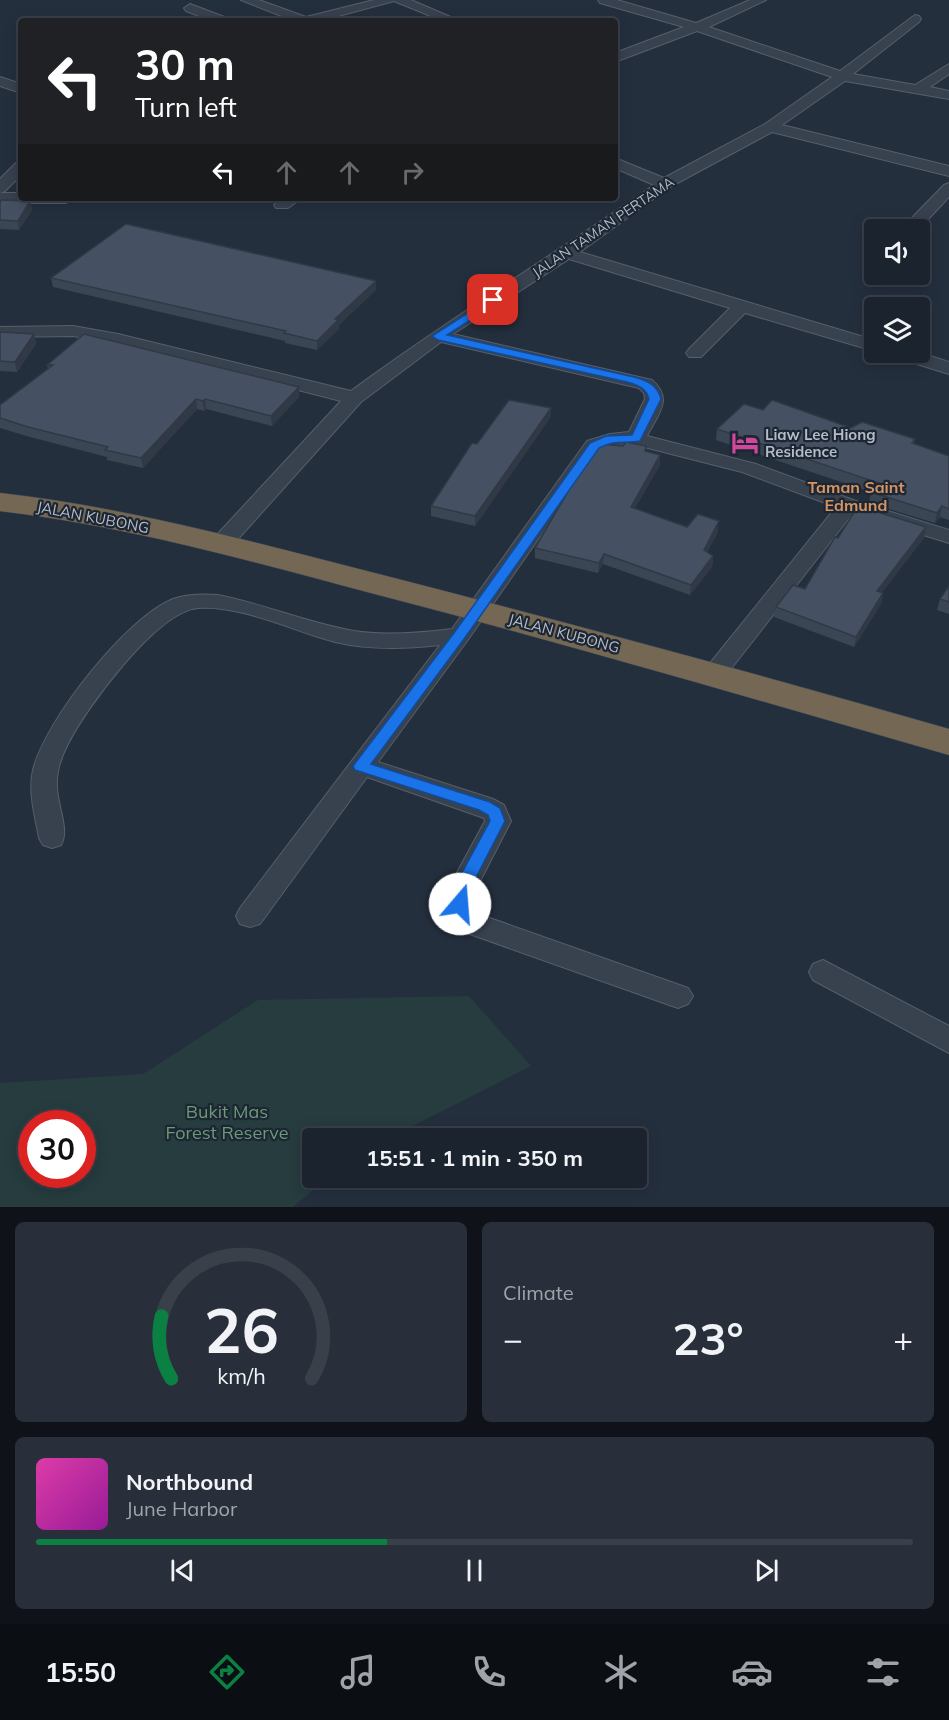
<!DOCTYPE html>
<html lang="en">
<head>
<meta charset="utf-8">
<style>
	:root { --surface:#1b232e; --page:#282f3a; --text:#f1f3f6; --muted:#a0a4aa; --line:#39404a; --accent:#0b8043 }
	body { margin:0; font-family:Mulish,sans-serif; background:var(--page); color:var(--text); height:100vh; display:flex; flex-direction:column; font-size:22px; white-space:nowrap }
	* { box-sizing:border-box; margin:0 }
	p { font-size:20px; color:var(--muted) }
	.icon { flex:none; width:33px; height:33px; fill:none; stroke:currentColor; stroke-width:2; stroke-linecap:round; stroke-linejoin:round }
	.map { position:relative; height:1207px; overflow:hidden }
	.sheet { display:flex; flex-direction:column; gap:15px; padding:15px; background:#0f1319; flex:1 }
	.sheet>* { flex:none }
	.guide { position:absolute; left:18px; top:18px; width:600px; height:183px; border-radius:6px; box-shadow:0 3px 15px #0003,0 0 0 2px var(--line); background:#202124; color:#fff; overflow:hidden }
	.buttons { position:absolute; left:864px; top:219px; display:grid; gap:12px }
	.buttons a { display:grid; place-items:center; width:66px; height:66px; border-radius:6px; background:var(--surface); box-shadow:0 3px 15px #0003,0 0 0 2px var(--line); font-size:30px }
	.speed { position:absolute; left:18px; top:1110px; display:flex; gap:12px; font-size:30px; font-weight:700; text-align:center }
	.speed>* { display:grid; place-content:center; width:78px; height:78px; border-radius:50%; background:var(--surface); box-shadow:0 3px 15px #0003,0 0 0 2px var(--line); line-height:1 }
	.speed .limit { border:9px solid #d22; background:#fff; color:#111 }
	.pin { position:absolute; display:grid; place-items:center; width:51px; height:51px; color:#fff; margin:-26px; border-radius:12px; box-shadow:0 3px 9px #0006 }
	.me { position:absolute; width:66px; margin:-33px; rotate:18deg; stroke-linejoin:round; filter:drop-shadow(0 0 4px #0008) }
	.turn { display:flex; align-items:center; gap:21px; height:126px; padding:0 18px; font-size:27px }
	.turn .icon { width:78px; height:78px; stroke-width:2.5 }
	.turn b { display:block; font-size:42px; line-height:51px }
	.lanes { display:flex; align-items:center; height:57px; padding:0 18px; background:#0003; justify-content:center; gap:30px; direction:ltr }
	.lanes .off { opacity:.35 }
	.big { font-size:45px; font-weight:700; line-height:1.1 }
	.sheet .card { flex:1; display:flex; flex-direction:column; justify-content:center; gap:9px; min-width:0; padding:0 21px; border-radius:9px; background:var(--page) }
	.sheet .dial { align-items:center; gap:0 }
	.dial svg { height:156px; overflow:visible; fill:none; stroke:var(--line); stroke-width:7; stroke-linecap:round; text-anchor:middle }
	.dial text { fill:var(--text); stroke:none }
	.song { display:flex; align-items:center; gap:18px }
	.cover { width:72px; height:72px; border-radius:9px; background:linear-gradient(135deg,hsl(320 70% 55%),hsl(300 70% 35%)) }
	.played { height:6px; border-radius:3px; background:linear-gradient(90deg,var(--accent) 40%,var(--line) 40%) }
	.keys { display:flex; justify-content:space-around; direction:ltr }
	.heat { display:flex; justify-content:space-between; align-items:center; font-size:33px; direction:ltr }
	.sheet .tiles { flex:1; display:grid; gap:15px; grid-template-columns:1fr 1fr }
	.card:last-child { grid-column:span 2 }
	.trip { position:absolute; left:302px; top:1128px; width:345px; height:60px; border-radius:6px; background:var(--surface); box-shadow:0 3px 15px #0003,0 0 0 2px var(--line); font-weight:700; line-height:60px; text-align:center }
	.dock { display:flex; height:96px; justify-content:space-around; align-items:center; background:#0b0e12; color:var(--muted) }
	.dock .icon { width:42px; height:42px }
	.dock .current { color:var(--accent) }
	.dock b { font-size:27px; color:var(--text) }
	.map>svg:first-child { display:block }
	.green { fill:#263c3f; fill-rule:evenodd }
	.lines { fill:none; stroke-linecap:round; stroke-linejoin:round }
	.street-casing { stroke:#565f6c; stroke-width:2 }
	.highway-casing { stroke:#434c59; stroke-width:1 }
	.street { fill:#38414e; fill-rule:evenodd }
	.highway { fill:#746855; fill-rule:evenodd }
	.wall { fill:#3b4654 }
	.shaded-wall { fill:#303945 }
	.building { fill:#455162; stroke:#303945; stroke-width:1.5 }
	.route { fill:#1a73e8; stroke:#114b97; stroke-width:1.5 }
	.labels { text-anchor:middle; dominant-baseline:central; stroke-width:4.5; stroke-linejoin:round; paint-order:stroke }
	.far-street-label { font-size:14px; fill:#b4bcc9; stroke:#1d2633 }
	.poi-label { font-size:15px; font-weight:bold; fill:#b4bcc9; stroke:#1d2633; text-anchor:start }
	.street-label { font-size:15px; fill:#b4bcc9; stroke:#1d2633 }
	.neighbourhood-label { font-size:16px; font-weight:bold; fill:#d59563; stroke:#1d2633 }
	.near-park-label { font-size:18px; fill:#6b9a76; stroke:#1d2633 }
</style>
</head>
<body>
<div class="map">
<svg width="949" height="1207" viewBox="0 0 949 1207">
	<rect width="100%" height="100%" fill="#242f3e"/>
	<!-- green -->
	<path class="green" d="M469 996 531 1066 389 1138H312V1178H328L293 1207H0V1083L143 1074 258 1000ZM32 1124H82V1174H32Z"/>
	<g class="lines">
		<defs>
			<path id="street" d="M241 0H259L306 17 374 0H411L460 21H443L394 1 320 21H294Z
				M598 0H617L696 23 750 0H766L709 27 840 71 915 15 919 16 921 19 919 22 853 74 915 85 949 64V74L930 87 949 91V99L845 81 782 125 949 166V176L772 132 670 187 580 252 874 340V351L745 313 701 357H689L686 353 689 349 730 308 569 259 453 334 652 380C674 399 658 414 647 436L756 464 856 501 949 530V543L853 513 723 679 715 681 707 679 703 673 707 667 836 507 742 472 636 445C623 444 613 444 601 449L467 641 378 762 493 799 504 805 511 821 474 893 476 908 484 916 688 988 693 996 688 1004 678 1008 464 932 449 910 446 893 485 821 484 818 367 777 260 924 250 927 240 924 236 916 240 908 440 645C405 649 369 650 335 642 293 631 242 605 198 608 157 611 86 708 68 744 61 757 56 772 57 787 57 805 70 830 61 845L52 848 43 845 39 838C35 816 28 792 33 770 45 721 126 618 173 599 188 594 203 594 218 595 264 604 308 623 354 631 386 636 420 633 452 629L587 441 610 434 629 432 645 399 644 393 639 388 441 342 361 402 229 549 221 550 213 549 210 544 213 539 341 401 118 344 73 336 0 337V327L73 326 118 334 351 391C449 319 553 255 654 185L615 168V158L664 178 765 124 832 77 697 31 615 62V53L684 27 600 3Z
				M190 4 227 18 229 21H212L186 11 184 8Z
				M0 77 21 84V93L0 86Z
				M21 161V175L5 191 0 193V179L16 163Z
				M949 183V197L918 230H900L944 185Z
				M0 193H21V198H74L66 203H0Z
				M283 198H302L288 208H276L274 205Z
				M888 352H918L949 362V374L891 356Z
				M823 960 949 1026V1053L813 980 809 972 813 964Z"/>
			<path id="highway" d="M0 493C134 508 263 545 394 578 580 626 765 676 949 729V755C758 700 567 644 375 594 250 561 128 526 0 511Z"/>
		</defs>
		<!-- street casing -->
		<use href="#street" class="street-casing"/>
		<!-- highway casing -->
		<use href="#highway" class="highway-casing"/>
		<!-- street -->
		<use href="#street" class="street"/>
		<!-- highway -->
		<use href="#highway" class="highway"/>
	</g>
	<!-- wall -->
	<path class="wall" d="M30 201 32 210 19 230 0 229V202Z
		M51 278 376 290 339 325V329L317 350 285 343V341L53 287Z
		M0 332 34 334 36 344 17 372 0 371Z
		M47 365 299 397 272 426 206 409 204 411 197 409 143 468 107 460V457L30 437 0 428V405L48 369Z
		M551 408 550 418 475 526 431 516V506L477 444Z
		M763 410 851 428 915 439 914 444 949 456V520L940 517 935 523 869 503 871 492 716 440 717 429Z
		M645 451 660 465 635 508 687 527 718 532 707 552 713 556 712 567 690 595 603 564 598 573 535 558V548Z
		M926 527 924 538 881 593H883L881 604 854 647 774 617 776 607 805 589 838 538Z
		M949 586V614L937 610 940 599Z"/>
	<!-- shaded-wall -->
	<path class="shaded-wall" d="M30 201 32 210 19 230 18 221Z
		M376 281V290L339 325V329L317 350V341L335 319Z
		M34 334 36 344 17 372 15 362Z
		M299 387V397L272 426 271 416Z
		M196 399 197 409 143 468 141 458Z
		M205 399 206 409 204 411 203 401Z
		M551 408 550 418 475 526V516Z
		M660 455V465L630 517 631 507Z
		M942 506 940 517 935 523 937 513Z
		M719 521 718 532 703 561 704 550Z
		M926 527 924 538 875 602 877 591Z
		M604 554 603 564 598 573 599 563Z
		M713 556 712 567 690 595 691 585Z
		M883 593 881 604 854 647 856 637Z"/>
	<!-- building -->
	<path class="building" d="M2 200 30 201 18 221 0 220V202Z
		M126 224 376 281 335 319 338 320 317 341 284 333 286 331 51 278Z
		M0 332 34 334 15 362 0 361Z
		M84 334 299 387 271 416 205 399 203 401 196 399 141 458 105 450 108 447 28 427 0 418V405L53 365H47Z
		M509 400 551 408 475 516 431 506 472 443 477 444Z
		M772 400 851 428 862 422 915 439 912 443 949 456V509L942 506 937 513 871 492 879 483 717 429 744 404 763 410Z
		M626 442 646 446 645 451 660 455 631 507 687 527 698 514 719 521 704 550 713 556 691 585 604 554 599 563 535 548 573 483 601 444 623 446Z
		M858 506 926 527 877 591 883 593 856 637 776 607 793 585 805 589 835 537 838 538Z
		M949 586V602L940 599Z"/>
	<!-- route -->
	<path class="route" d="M493 297 497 298V303L447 335 634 377C647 381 657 384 661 399L640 441C624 444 616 439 599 448L464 639 371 764 490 802 500 808 505 821 468 893 466 909 460 910 454 909 451 893 490 821 488 815 479 810 355 770 353 766 454 633 590 443 606 436 632 435 649 399C646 387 637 385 627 382L438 340 432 336Z"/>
	<!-- icons -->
	<defs>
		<symbol id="hotel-bare" viewBox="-9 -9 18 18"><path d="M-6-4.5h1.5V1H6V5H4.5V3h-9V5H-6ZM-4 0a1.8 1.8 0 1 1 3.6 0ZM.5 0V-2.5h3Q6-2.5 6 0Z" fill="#d1479c" stroke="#1d2633" stroke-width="2.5" paint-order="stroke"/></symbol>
	</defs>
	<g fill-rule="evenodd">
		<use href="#hotel-bare" x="726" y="424" width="38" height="38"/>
	</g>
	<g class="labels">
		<!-- far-street labels -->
		<g class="far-street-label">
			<text transform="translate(603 227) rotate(-34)">JALAN TAMAN PERTAMA</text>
		</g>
		<!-- poi labels -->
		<g class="poi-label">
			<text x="765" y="434">Liaw Lee Hiong<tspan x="765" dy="17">Residence</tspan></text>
		</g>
		<!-- street labels -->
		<g class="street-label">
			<text transform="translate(93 517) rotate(11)">JALAN KUBONG</text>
			<text transform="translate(564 633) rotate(15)">JALAN KUBONG</text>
		</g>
		<!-- neighbourhood labels -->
		<g class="neighbourhood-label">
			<text x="856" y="487">Taman Saint<tspan x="856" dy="18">Edmund</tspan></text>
		</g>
		<!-- near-park labels -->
		<g class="near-park-label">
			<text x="227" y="1111">Bukit Mas<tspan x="227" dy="21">Forest Reserve</tspan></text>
		</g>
	</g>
</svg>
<div class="buttons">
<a><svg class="icon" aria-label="sound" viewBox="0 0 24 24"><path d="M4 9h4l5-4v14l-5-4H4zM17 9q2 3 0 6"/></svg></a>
<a><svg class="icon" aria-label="layers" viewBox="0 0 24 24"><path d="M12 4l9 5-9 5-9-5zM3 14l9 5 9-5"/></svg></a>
</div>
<div class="speed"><div class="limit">30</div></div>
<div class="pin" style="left:493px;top:300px;background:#d93025"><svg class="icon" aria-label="arrive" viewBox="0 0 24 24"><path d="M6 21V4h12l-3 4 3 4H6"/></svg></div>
<svg class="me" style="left:460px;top:904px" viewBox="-20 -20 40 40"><circle r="19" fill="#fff"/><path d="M0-13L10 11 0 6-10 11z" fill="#1a73e8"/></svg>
<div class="trip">15:51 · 1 min · 350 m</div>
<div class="guide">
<div class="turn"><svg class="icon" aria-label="left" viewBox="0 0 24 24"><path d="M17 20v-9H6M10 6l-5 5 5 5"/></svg><div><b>30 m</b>Turn left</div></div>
<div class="lanes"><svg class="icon" aria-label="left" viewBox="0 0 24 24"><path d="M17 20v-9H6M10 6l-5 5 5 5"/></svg><svg class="icon off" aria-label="ahead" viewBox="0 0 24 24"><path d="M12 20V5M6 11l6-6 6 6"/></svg><svg class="icon off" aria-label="ahead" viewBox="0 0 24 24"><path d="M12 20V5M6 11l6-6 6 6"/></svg><svg class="icon off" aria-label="right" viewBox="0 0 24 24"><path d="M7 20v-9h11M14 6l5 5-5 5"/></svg></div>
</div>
</div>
<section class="sheet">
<div class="tiles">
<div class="card dial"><svg viewBox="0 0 100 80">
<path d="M14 69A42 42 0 1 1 86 69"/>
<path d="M14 69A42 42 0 0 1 9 37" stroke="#0b8043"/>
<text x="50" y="56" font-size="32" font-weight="700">26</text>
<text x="50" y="72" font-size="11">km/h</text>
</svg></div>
<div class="card"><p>Climate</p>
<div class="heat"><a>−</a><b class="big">23°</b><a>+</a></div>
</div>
<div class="card">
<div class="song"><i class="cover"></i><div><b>Northbound</b><p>June Harbor</p></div></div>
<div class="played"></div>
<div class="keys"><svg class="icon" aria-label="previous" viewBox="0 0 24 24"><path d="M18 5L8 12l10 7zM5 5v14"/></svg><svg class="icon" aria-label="pause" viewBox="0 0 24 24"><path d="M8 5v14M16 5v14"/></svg><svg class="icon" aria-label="next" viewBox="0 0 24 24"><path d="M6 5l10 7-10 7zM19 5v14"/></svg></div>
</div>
</div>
</section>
<nav class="dock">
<b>15:50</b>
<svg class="icon current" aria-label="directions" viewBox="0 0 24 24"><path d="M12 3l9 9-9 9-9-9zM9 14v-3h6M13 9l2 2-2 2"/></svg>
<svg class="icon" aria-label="music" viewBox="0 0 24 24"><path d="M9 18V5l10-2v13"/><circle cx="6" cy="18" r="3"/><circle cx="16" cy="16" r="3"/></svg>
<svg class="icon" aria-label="phone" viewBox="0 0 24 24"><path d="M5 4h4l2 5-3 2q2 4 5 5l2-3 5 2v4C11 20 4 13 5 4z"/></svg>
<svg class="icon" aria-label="climate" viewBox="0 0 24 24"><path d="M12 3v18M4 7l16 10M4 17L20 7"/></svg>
<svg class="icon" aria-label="car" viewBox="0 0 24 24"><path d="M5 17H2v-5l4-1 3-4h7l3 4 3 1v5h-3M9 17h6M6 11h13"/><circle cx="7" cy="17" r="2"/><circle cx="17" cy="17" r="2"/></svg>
<svg class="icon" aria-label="filters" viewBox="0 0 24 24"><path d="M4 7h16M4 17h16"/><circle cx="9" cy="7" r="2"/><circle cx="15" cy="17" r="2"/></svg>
</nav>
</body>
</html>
